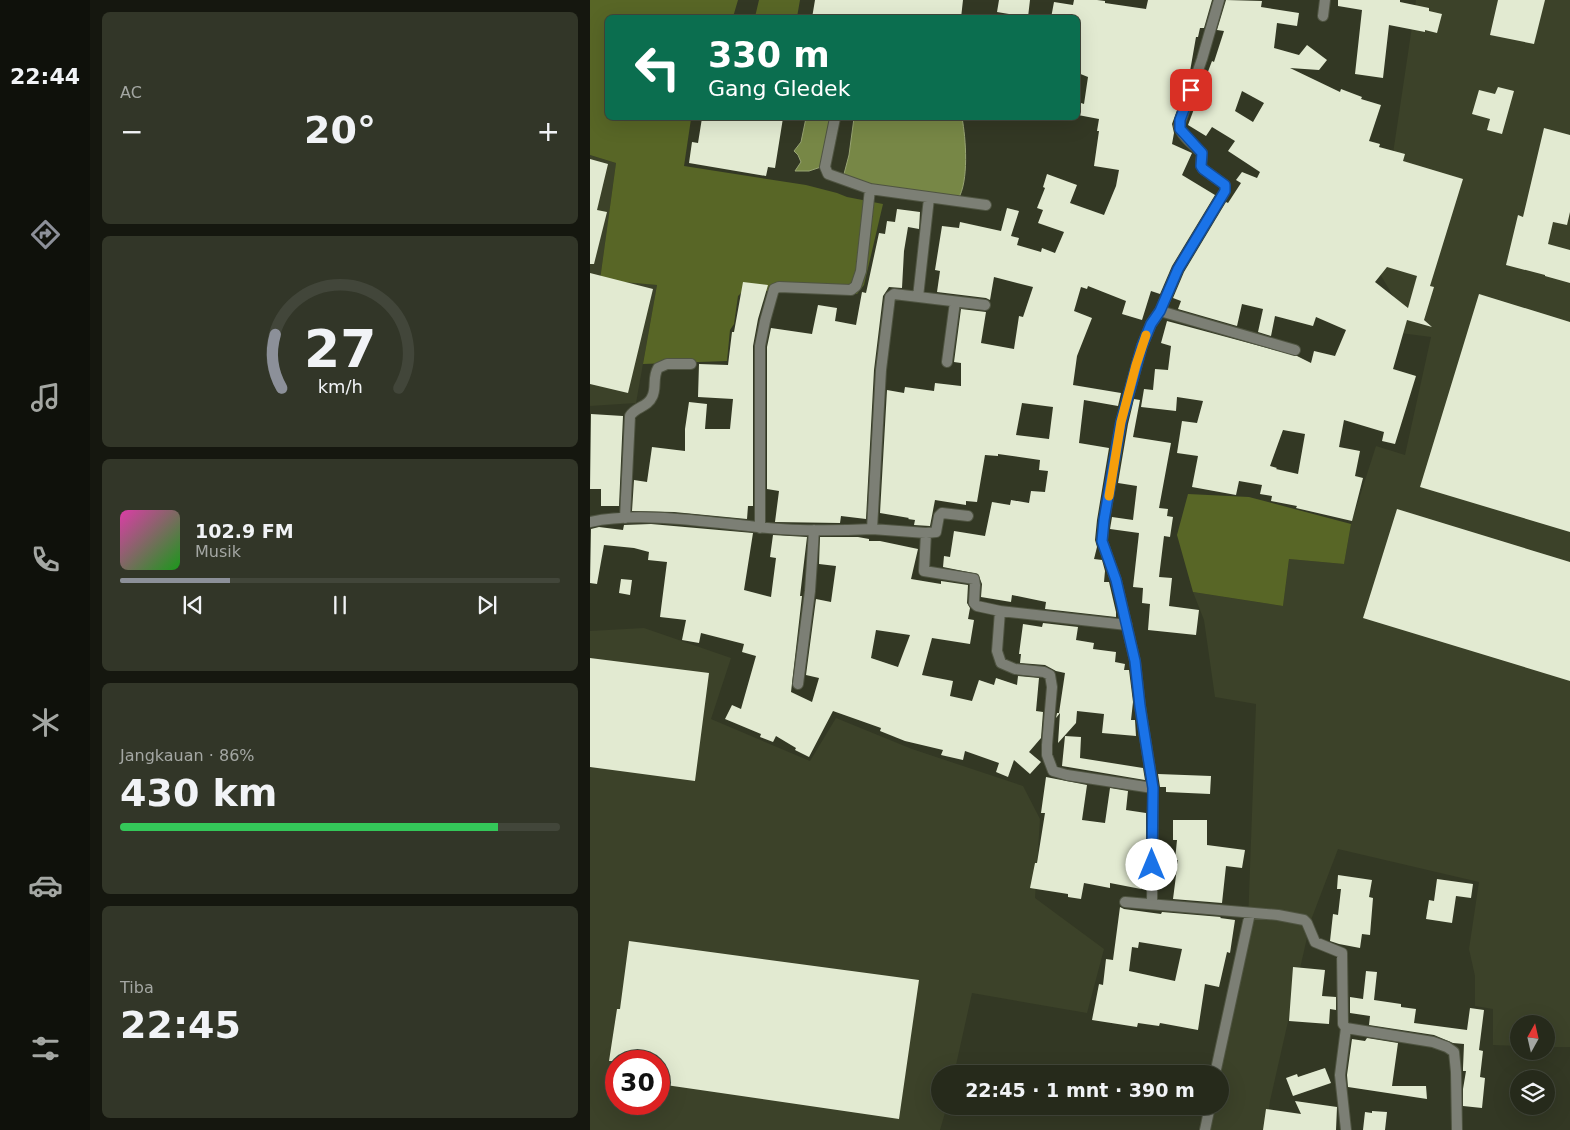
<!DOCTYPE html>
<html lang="id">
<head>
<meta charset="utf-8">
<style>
	:root { --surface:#262a1b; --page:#323628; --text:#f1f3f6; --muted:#a4a7a3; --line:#42463a; --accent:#8c9099 }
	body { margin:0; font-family:"DejaVu Sans",sans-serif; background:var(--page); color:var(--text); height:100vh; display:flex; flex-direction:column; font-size:19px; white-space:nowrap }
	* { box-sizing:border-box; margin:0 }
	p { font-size:16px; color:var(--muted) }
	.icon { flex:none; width:28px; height:28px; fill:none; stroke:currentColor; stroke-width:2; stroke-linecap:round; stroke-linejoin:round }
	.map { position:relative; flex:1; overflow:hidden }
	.details { display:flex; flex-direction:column; gap:12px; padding:12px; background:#15170f; width:500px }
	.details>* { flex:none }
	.guide { position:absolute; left:15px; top:15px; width:475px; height:105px; border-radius:8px; box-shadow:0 5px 20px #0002,0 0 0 1px var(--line); background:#0b6e4f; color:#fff; overflow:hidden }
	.needle { width:32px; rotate:8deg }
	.fabs { position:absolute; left:920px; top:1015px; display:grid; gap:10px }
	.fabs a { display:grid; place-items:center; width:45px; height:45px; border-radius:50%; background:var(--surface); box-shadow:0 5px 20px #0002,0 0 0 1px var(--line); font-size:25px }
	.speed { position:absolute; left:15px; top:1050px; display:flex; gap:10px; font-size:25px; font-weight:700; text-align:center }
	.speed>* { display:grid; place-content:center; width:65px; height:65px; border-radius:50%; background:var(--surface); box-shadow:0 5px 20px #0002,0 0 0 1px var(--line); line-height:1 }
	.speed .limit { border:8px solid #d22; background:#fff; color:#111 }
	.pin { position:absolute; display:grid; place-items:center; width:42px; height:42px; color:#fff; margin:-21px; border-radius:10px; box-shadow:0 2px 8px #0006 }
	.me { position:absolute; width:55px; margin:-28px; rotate:0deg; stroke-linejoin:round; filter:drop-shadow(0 0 4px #0008) }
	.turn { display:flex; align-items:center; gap:18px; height:105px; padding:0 20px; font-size:22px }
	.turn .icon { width:65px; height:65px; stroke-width:2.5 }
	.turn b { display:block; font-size:35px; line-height:42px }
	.big { font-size:38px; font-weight:700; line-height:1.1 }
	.details .card { flex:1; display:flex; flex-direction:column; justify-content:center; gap:8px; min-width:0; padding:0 18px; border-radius:8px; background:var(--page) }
	.details .dial { align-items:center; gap:0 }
	.dial svg { height:130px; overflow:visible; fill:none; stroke:var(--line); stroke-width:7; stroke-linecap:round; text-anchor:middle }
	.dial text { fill:var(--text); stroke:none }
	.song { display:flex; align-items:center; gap:15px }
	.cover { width:60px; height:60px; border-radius:8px; background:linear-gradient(135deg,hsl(320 70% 55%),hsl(120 70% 35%)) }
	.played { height:5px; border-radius:2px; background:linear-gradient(90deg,var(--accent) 25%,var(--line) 25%) }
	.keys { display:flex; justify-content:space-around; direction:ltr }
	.heat { display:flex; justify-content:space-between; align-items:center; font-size:28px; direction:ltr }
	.charge { height:8px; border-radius:4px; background:linear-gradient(90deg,#34c759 86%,var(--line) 0) }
	.trip { position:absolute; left:341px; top:1065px; width:298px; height:50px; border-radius:25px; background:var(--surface); box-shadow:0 5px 20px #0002,0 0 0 1px var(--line); font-weight:700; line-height:50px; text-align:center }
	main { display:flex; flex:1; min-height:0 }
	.dock { display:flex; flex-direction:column; width:90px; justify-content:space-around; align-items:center; background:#0f110b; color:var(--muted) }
	.dock .icon { width:35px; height:35px }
	.dock .active { color:var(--accent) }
	.dock b { font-size:22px; color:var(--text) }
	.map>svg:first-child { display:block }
	.built { fill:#3c4229; fill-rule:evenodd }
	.green { fill:#586626 }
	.water { fill:#778746; stroke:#98a473 }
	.building { fill:#e2ead1; fill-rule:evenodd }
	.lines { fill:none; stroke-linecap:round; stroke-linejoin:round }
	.minor-casing { stroke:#4f5441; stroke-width:12 }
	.minor { stroke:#7c7f75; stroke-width:10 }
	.route-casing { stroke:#114b97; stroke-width:12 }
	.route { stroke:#1a73e8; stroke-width:9 }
	.slow { stroke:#f59e0b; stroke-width:9 }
</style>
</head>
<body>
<main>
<nav class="dock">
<b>22:44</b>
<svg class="icon active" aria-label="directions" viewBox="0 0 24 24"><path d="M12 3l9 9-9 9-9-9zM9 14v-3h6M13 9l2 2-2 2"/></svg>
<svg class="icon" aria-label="music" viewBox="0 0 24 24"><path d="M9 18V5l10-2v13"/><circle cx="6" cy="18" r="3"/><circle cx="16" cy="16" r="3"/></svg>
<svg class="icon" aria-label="phone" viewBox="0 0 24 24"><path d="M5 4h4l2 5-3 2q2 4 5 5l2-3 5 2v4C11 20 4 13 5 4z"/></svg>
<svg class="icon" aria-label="climate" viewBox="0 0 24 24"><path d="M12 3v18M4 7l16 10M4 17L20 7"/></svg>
<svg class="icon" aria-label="car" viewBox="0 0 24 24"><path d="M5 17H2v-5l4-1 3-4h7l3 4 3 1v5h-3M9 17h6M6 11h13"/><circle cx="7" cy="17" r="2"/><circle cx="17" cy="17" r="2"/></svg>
<svg class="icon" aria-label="filters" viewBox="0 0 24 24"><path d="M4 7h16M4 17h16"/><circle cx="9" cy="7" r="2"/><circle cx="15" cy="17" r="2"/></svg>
</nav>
<section class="details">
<div class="card"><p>AC</p>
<div class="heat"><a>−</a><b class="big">20°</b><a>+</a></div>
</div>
<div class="card dial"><svg viewBox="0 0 100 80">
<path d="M14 69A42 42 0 1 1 86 69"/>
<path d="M14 69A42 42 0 0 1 10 36" stroke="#8c9099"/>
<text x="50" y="56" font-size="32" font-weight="700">27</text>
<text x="50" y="72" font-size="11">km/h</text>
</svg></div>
<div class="card">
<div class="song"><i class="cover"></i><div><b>102.9 FM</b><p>Musik</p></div></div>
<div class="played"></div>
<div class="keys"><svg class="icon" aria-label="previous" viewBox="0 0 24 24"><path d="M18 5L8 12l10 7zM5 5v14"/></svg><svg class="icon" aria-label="pause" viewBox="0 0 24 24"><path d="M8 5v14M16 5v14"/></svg><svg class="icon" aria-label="next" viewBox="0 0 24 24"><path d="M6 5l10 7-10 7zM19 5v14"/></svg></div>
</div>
<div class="card"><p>Jangkauan · 86%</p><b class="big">430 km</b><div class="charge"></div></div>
<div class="card"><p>Tiba</p><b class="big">22:45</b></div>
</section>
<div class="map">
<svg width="980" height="1130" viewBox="0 0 980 1130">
	<rect width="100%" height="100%" fill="#333824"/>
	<!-- built -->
	<path class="built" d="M826 0H980V1047H956V1024H929V1046L903 1045V1009L885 1006V976L879 949 889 882 748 849 721 920 680 1101 676 1130H610L616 1106H630V1074L658 923 666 704 625 697 614 620 603 592 693 606 699 559 754 564 761 524 786 446 815 455 841 337 810 333 803 296 786 267Z
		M0 155 26 163 10 280 67 285 46 403 0 406Z
		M54 628 141 658 121 719 220 761 246 718 322 749 433 786 450 819 445 898 514 949 497 1013 382 993 364 1074H350V1106H357L350 1130H0V631ZM26 1061H69V1104H26Z"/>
	<!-- green -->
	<path class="green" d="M0 0H148L143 17 18 18V118H103L101 119 94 166 216 185 247 193 257 197 293 204 274 285 267 294 154 290 148 296 144 324 140 330 137 361 53 364 67 285 10 280 26 163 0 155Z
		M169 0H210L207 17H165Z
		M598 494 659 497 761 524 754 564 699 559 693 606 603 592 587 535Z"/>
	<!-- water -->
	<path class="water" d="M216 118H243L234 166 219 171H205L211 162 208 155 204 151 211 142Z
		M264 118H372C376 138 379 182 368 199L334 196 257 179 254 174 259 155Z"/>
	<!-- building -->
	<path class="building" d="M225 0H373L371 18H222Z
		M409 0H440L438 17 407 12Z
		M484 0H507L515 1V3L556 9 558 0H622L614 28H610L608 37H606L599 77 582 124 584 133 582 144 602 153 592 175 625 195 582 266 570 294 561 291 552 320 532 314 536 301 498 286 497 289 491 287 484 311 502 318 487 356 483 385 531 393 528 406 494 400 489 443 519 448 507 520 505 540 507 547 504 559 512 560 515 571 514 582H519L526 612V617L455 609 456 602 422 595 421 602 391 597 392 584 388 574 353 567 354 556 360 557 364 531 395 536 402 502 420 505 421 500 439 503 441 491 455 492 458 471 449 470 450 460 408 454V456L395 455 387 502 376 501V505L345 500 340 526 324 525 325 520 318 519 319 518 290 513 297 390 314 393 315 387 344 391 345 383 371 386V363L364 362 371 309 396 312 391 343 424 349 429 316 433 317 443 287 404 277 400 300 396 298 347 292 350 271 345 270 352 226 369 228 370 222 411 231 417 208 429 211 421 236 429 238 427 245 451 252 452 248 465 253 474 232 448 223 453 210 447 208 455 188 453 187 457 174 487 185 480 203 514 215 526 186 529 170 504 166 509 131H507L509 119 488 115V102L494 104 498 77 488 73V18H461L464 2 483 5ZM432 403 463 407 459 439 426 435Z
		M636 0 672 1 671 7 709 13 707 26 687 23 684 48 709 55 717 45 737 60 729 70 700 68 750 92 751 89 772 97 771 99 791 105 779 141 790 144 789 147 815 154 813 161 873 179 840 286 844 287 834 320 842 327 817 320 803 369 826 376 805 444 792 441 794 432 754 420 749 447 770 451 765 476 773 478 762 521 706 508 707 506 681 501 682 496 670 494 672 485 649 481 646 495 602 487 608 456 587 453 592 421 607 423 613 401 587 397 586 411 551 407 554 389 563 390 565 369 578 370 581 346 571 343 577 321 707 356 721 363 724 351 745 356 756 330 726 317 723 326 685 316 681 336 668 332 673 309 652 304 647 326 588 309 591 301 583 298 594 272 636 202 638 203 651 183 646 180 652 172 667 178 670 172 638 151 645 141 622 127 616 136 598 125 622 61 624 62 634 31 627 30ZM652 91 674 103 663 122 645 111ZM797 267 827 276 818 308 785 282ZM693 430 715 434 708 474 686 469 687 468 680 466Z
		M748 0H810V2L839 8V11L852 14 847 33 835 30V32L799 25 793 78 765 74 772 10 748 6Z
		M908 0H955L944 44 900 35Z
		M908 87 924 91 912 134 897 130 900 119 882 114 889 90 905 94Z
		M112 118 144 120 145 118H193L185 168 178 167 176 176 99 163 102 142 108 143Z
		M954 128 980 135V212L977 225 963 222 958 244 980 250V283L955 276V275L916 265 928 215 933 217Z
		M0 159 18 164 7 210 17 212 4 264H0Z
		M307 209 330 212 329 229 318 227 314 251 312 288 299 287 293 296 284 370 276 519 251 516 250 523 185 522 189 491 177 489V347L181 328 222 334 228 305 247 308 245 321 266 325 272 292 276 293 289 233 295 234 297 221 305 222Z
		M0 273 63 289 38 393 0 384Z
		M153 282 178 285 168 319 163 346V506H158L157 519 84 512 42 511 44 480 57 482 62 447 95 451V429L99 402 117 404 115 429H140L143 399 108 397 109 364 138 365 142 332H144Z
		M889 294 980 322V532L830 487Z
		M544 399 550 400 543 437 581 443 569 508 578 509 577 516 583 517 580 537 574 536 569 577 582 578 579 606 609 610 606 635 558 630 560 604 552 603 553 588 543 587 549 533 520 529 522 517 543 520 547 486 528 483 538 424Z
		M1 414 33 416 29 506H11V489H0Z
		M807 509 980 562V681L773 618Z
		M61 524 163 533 154 590 181 597 186 558 180 557 183 535 217 537 210 596H212L201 692 222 702 229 678 216 675 226 599 241 602 246 566 229 564 230 537H268L279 539V541H290L328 549 321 579 351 584V581L378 585 377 603 380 608 378 619 384 620 380 644 342 638 332 675 363 681 360 696 382 701 389 680 404 685 406 678 427 685 428 676 449 678 446 711 453 712 451 738 439 752 451 762 440 774 424 760 418 777 406 772 409 763 375 751 373 760 351 755 353 750 315 741 290 731 291 728 243 711 219 757 205 750 206 748 186 736 183 742 170 737 171 734 135 719 142 705 151 709 166 656 152 652 154 644 111 633 109 643 92 640 96 620 70 617 77 562 58 560 59 552 44 548 14 545 7 584 0 583 1 529 9 527 33 530 34 525ZM286 630 320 635 308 667 281 658Z
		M31 579 42 580 40 595 29 593Z
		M453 623 488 627 486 640 504 643 503 649 526 652 525 662 535 664 534 670H539L543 702 541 720H545L546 736 512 733 514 714 487 711 486 723 468 743 470 713 466 718 467 713H469L475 673 466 671 455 665 430 663 431 654H429L433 624 452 627Z
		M0 658 119 673 105 781 0 767Z
		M475 736 491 737 490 758 553 768 555 780 472 766Z
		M568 774 621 776 620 794 576 792V787H570Z
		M456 777 497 785 492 820 515 823 520 788 538 791 536 810 556 813V860L551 889 520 883V888L494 883 491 899 478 897V894L440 888 445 863H447L455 813H451Z
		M583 820H617V845L655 850 652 868 636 866 632 903 583 899 588 860H585L587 840H583Z
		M748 875 782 880 779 897 783 898 780 935 772 934 770 948 749 944 740 941 743 914 748 915 751 889H747Z
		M847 879 883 884 881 898 866 896 862 923 836 919 839 900 844 901Z
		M530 907 534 909 571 914 572 912 631 917 630 918 645 920 640 953 637 952 629 987 615 984 608 1030 570 1023 569 1026 548 1023 547 1027 502 1020 509 984 513 985 516 959 523 960ZM549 942 592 949 585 981 539 971 542 947 548 948Z
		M39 941 329 980 309 1119 69 1084V1061H19L27 1009H30Z
		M703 967 735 970 732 996 746 997V1010L740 1009 739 1024 699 1021Z
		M776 971 787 972 784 1000 811 1004V1007L826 1009 824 1023 877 1030 880 1008 894 1010 889 1050 893 1051 890 1077 895 1078 892 1108 873 1106V1089L876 1071H873V1068L874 1044 863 1043 844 1035 779 1025 780 1016 760 1013V997L773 999Z
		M777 1038 808 1043 802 1086H836L837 1099 758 1087 757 1075 762 1039 775 1041Z
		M735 1068 741 1083 703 1096 696 1078 707 1074 708 1077Z
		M705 1101 747 1107 746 1130H673L676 1109 711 1114Z
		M782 1111 797 1112 795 1130H773L775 1112 782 1113Z"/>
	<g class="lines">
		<defs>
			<path id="minor" d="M733 16 735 0
				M245 118 235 167 238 174 280 189 396 205
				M328 297 339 198
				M395 305 304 294 300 297 291 370 282 529 336 533 334 571 384 579 385 585 384 603 387 606 410 611 407 651 411 663 425 669 454 672 460 675 462 687 457 745V755L463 771 477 775 563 788
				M570 311 705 350
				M357 362 365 302
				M35 518 40 416C45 407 58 407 62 397 67 388 62 378 68 368L77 364H101
				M0 522C49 511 117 522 168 527 205 531 245 531 282 529
				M170 528V346L175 321 184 289 189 287 261 290 266 286 271 271 280 189
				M336 533 346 532 349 516 352 513 378 516
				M410 611 537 625
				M208 684 220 591 224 530
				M535 902 688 915 714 920 717 923 725 942 752 953 753 1024 756 1028 750 1075 756 1130
				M562 904 563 788 550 706 545 661 526 580 512 541 514 521 531 422 552 346 561 324 570 311 588 269 635 191V185L613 169 611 165 612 153C604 145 592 137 589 126L612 59 629 0
				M756 1028 843 1042 857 1047 864 1052 866 1072 867 1130
				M625 1074 660 913
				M615 1130 620 1106"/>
		</defs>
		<!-- minor casing -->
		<use href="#minor" class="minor-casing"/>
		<!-- minor -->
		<use href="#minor" class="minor"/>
	</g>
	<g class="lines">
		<defs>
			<path id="route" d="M562 865 563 788 550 706 545 661 526 580 512 541 514 520 531 422 552 346 561 324 570 311 588 269 635 191V185L613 169 611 166 612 153 590 129V120L601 90"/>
		</defs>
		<!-- route casing -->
		<use href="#route" class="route-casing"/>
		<!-- route -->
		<use href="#route" class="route"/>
		<!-- slow -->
		<path class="slow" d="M519 496 531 422 546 365 556 335"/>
	</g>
</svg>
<div class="fabs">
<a><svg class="needle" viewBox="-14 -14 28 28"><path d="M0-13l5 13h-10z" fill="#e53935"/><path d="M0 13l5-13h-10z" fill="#a4a7a3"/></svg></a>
<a><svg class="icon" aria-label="layers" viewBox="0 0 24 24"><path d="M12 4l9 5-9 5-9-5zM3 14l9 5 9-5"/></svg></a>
</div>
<div class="speed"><div class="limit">30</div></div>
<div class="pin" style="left:601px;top:90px;background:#d93025"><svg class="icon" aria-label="arrive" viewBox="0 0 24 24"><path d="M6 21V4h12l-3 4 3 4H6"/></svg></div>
<svg class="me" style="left:562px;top:865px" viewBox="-20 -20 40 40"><circle r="19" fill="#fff"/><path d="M0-13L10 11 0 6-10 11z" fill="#1a73e8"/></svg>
<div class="trip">22:45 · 1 mnt · 390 m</div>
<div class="guide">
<div class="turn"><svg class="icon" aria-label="left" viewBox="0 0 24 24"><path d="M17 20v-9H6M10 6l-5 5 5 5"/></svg><div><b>330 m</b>Gang Gledek</div></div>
</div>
</div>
</main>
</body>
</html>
